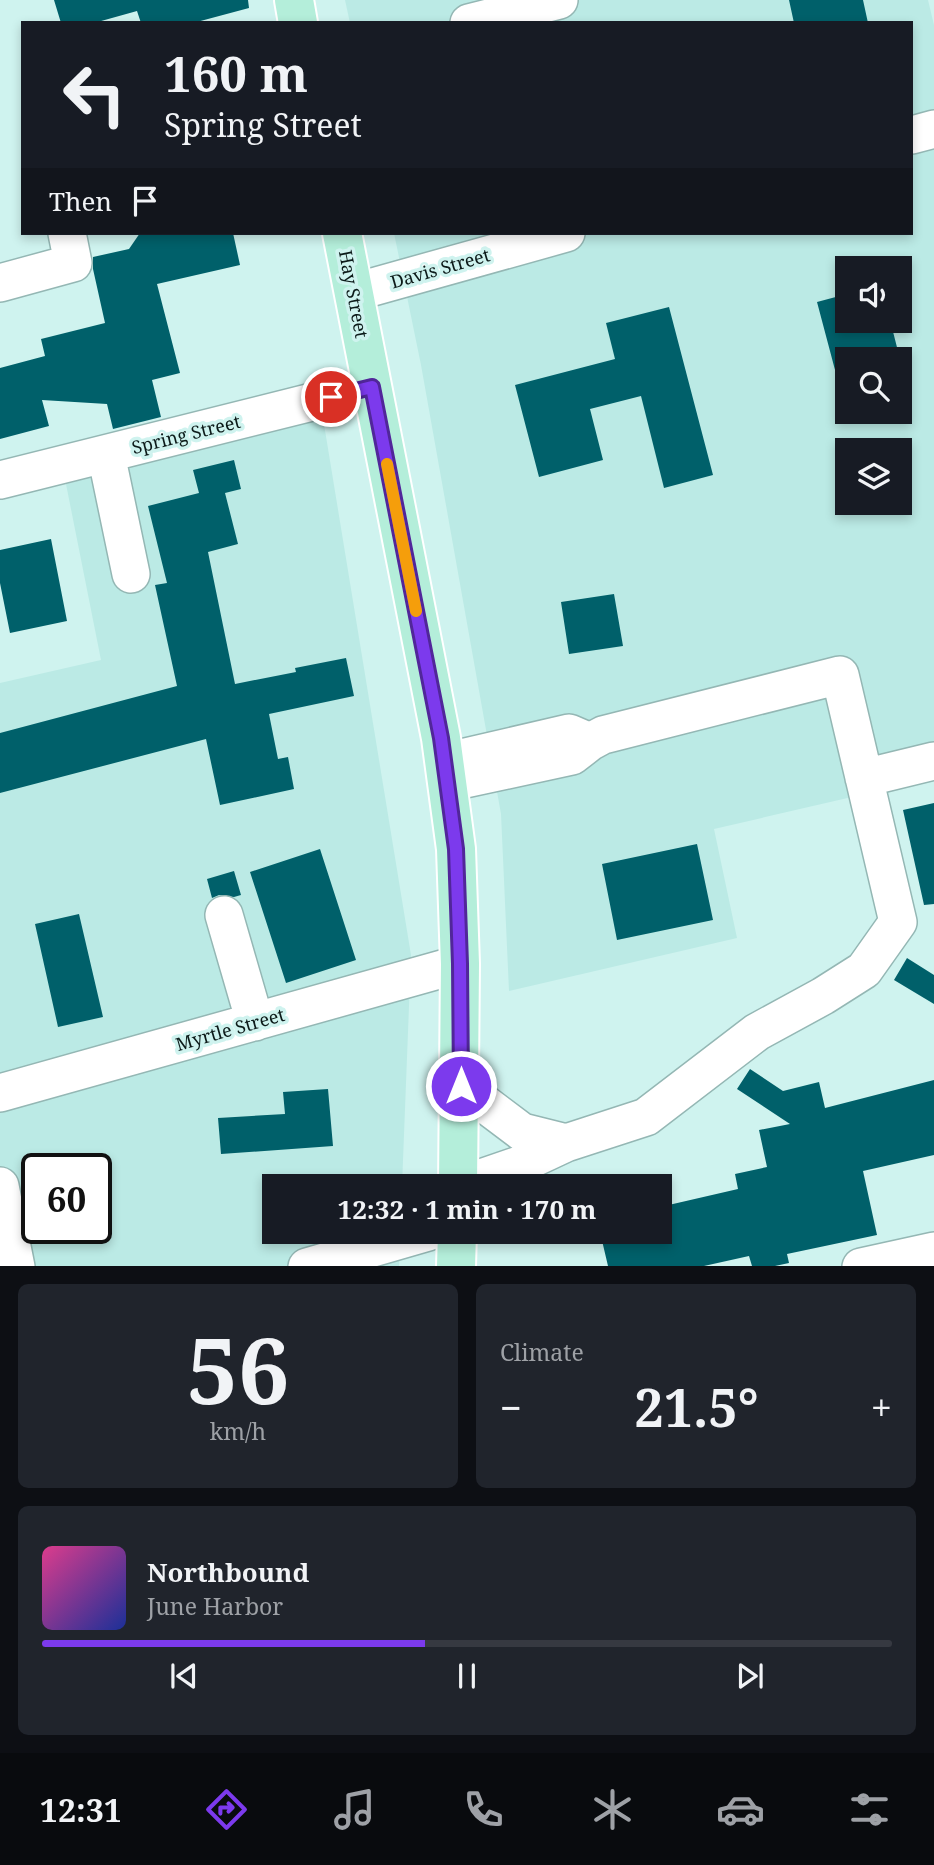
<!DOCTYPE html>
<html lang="en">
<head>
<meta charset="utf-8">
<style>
	:root { --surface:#171b24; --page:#20242c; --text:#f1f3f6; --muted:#9ea1a6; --line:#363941; --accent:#7c3aed }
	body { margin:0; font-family:"Noto Serif",serif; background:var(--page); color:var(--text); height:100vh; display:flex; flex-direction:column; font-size:26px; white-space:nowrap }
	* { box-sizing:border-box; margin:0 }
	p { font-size:23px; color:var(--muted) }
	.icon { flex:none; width:38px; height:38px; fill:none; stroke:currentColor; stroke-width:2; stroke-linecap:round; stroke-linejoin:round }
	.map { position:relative; height:1266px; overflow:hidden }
	.details { display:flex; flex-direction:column; gap:18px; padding:18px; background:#0d0f14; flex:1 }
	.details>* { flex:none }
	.guide { position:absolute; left:21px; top:21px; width:892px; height:214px; border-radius:0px; box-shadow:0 4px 10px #0003; background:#171b24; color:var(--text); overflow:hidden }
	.tools { position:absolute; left:835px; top:256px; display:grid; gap:14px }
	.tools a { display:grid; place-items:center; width:77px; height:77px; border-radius:0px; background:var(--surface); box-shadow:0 4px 10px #0003; font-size:35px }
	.speed { position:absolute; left:21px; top:1153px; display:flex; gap:14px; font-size:35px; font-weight:700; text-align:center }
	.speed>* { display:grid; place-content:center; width:91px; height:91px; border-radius:50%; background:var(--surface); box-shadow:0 4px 10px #0003; line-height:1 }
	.speed .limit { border:4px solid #111; border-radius:10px; background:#fff; color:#111 }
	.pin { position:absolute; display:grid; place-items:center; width:60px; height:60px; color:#fff; margin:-30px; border:4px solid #fff; border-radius:50%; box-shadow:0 2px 7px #0007 }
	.me { position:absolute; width:77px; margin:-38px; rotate:0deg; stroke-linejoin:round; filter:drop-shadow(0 0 5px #0008) }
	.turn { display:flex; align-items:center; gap:24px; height:147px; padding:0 28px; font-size:32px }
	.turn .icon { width:91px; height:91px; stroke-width:2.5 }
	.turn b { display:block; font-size:49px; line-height:60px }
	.then { display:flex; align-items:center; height:66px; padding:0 28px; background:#0003; gap:14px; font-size:26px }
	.big { font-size:52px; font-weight:700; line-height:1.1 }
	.details .tile { flex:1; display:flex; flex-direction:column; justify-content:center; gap:10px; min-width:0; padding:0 24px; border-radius:10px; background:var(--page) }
	.details .dial { align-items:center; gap:0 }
	.dial b { font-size:91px; line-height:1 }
	.song { display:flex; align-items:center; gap:21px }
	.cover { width:84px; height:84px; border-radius:10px; background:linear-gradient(135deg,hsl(330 70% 55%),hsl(230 70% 35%)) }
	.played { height:7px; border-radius:4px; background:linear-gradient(90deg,var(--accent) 45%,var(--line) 45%) }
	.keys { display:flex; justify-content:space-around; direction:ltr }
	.heat { display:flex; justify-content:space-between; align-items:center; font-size:38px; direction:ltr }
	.details .tiles { flex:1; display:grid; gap:18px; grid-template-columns:1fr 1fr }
	.tile:last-child { grid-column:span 2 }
	.trip { position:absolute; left:262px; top:1174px; width:410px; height:70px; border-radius:0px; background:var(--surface); box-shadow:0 4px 10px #0003; font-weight:700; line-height:70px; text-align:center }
	.dock { display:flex; height:112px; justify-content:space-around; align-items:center; background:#090b0e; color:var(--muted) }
	.dock .icon { width:49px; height:49px }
	.dock .current { color:var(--accent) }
	.dock b { font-size:32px; color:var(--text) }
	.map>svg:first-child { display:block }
	.built { fill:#bbeae5; fill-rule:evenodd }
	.building { fill:#00606a }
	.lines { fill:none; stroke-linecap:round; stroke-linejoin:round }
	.minor-casing { stroke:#94b7b4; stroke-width:40 }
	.major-casing { stroke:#fff; stroke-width:42 }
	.minor { stroke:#fff; stroke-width:37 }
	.major { stroke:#b4eeda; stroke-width:38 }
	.route-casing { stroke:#51269a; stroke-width:18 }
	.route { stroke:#7c3aed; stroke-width:12 }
	.slow { stroke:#f59e0b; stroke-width:12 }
	.labels { text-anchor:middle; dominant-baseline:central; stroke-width:7; stroke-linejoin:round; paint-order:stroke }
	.street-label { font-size:18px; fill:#0c1a19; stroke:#cff3ef }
</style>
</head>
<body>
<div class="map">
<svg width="934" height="1267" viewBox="0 0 934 1267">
	<rect width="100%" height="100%" fill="#cff3ef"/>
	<!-- built -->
	<path class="built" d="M345 0H928L934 25V778L714 829 737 938 509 991 501 814 421 365 394 233H912V23H350ZM847 268H900V320H847ZM847 359H900V411H847ZM847 450H900V502H847Z
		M322 412 411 955 402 1186H275V1232H401L399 1266H0V683L101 660 66 484ZM37 1169H96V1228H37Z"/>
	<!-- building -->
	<path class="building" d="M54 0H248L249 8 193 23H141L137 11 94 23H61Z
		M789 0H863L868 23H794Z
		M140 233H233L240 265 157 284 180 373 152 380 161 417 113 429 107 404 42 400 49 426 0 439V368L45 356 41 339 105 323 93 269V257L129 249Z
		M847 294V320H890L900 359H847V384L839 385 817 302Z
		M669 307 713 475 664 488 641 396 590 409 603 460 539 477 515 385 615 359 606 323Z
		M234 460 241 489 225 493 238 544 208 552 235 684 296 672 295 668 346 658 354 696 269 714 278 759 288 757 294 789 220 805 206 739 0 793V733L177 686 155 585 167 583 148 506 199 493 193 470Z
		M51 539 67 621 10 633 0 583V550Z
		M614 594 623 646 569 654 561 602Z
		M934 803V904L924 905 903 810Z
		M697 844 713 920 617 940 602 864Z
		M320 849 356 960 286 983 250 872Z
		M234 871 241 895 234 897 219 895 212 898 207 879Z
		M79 914 103 1017 58 1027 35 924Z
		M907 958 934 975V1004L894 980Z
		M750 1069 783 1091 819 1082 825 1108 934 1080V1155L863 1171 877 1235 787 1254 789 1263 775 1266H752L749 1256 704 1266H608L600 1232H660V1207L738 1189 735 1174 767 1167 759 1130 790 1124 737 1089Z
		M328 1089 333 1146 221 1154 218 1118 285 1114 283 1092Z"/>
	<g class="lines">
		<defs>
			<path id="minor" d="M469 23 559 0
				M912 135 934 129
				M0 283 73 263 67 233
				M355 292 566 233
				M106 454 131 574
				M0 480 372 387
				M444 762 569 733 590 742 572 756 447 783
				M864 778 934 761
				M224 915 255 1022
				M0 1093 460 964
				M566 1143 646 1117 757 1032 823 996 864 970 898 922 840 675 603 735 590 742
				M0 1186 16 1267
				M458 1186 519 1165 566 1143 522 1132 461 1086
				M307 1267 428 1232
				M861 1267 934 1251"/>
			<path id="major" d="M294 0 298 23
				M342 233 441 738 456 849 460 964 458 1186
				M456 1267 457 1232"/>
		</defs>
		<!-- minor casing -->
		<use href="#minor" class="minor-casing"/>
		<!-- major casing -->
		<use href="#major" class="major-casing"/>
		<!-- minor -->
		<use href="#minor" class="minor"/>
		<!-- major -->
		<use href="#major" class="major"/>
	</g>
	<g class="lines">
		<defs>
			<path id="route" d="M331 397 372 387 441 738 456 849 460 964 461 1086"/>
		</defs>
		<!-- route casing -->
		<use href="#route" class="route-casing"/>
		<!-- route -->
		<use href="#route" class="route"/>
		<!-- slow -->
		<path class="slow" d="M387 464 416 611"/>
	</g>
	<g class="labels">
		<!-- street labels -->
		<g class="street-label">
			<text transform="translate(440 268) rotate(-16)">Davis Street</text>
			<text transform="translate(354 294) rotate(79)">Hay Street</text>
			<text transform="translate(186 434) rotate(-14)">Spring Street</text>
			<text transform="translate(230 1029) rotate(-16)">Myrtle Street</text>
		</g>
	</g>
</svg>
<div class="tools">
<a><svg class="icon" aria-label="sound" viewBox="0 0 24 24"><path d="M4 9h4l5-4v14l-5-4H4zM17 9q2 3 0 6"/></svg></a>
<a><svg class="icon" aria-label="search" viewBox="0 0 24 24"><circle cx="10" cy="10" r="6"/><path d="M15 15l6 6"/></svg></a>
<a><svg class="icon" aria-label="layers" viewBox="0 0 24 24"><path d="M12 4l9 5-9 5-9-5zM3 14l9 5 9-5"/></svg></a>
</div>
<div class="speed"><div class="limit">60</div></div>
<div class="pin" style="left:331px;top:397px;background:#d93025"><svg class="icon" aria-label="arrive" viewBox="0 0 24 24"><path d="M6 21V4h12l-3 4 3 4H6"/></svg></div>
<svg class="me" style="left:461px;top:1086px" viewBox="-20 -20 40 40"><circle r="17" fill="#7c3aed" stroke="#fff" stroke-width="3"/><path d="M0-11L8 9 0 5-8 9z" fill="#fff"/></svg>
<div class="trip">12:32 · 1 min · 170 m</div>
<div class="guide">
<div class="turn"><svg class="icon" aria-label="left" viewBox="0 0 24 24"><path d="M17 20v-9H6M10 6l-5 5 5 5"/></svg><div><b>160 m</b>Spring Street</div></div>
<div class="then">Then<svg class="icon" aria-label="arrive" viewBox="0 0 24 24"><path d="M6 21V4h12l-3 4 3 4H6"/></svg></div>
</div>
</div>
<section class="details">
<div class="tiles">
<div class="tile dial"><b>56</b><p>km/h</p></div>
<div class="tile"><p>Climate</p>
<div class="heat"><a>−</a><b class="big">21.5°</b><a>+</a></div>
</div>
<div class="tile">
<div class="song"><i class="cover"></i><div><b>Northbound</b><p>June Harbor</p></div></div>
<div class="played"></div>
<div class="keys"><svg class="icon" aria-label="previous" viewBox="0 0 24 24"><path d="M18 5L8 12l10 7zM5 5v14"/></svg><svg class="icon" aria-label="pause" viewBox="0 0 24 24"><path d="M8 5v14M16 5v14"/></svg><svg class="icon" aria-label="next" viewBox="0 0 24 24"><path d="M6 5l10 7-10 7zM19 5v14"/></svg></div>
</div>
</div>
</section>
<nav class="dock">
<b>12:31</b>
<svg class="icon current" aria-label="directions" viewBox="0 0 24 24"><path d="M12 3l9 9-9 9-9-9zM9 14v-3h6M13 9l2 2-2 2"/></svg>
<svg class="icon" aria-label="music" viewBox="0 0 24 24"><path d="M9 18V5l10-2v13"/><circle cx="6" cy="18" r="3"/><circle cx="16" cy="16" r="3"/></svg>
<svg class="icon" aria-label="phone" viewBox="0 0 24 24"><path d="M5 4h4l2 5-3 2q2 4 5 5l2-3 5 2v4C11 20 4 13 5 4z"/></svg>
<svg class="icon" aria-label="climate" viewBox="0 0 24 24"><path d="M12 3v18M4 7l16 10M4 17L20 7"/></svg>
<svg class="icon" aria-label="car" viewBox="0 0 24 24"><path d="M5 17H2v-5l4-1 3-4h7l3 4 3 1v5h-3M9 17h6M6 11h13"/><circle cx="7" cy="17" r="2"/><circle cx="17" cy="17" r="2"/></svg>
<svg class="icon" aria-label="filters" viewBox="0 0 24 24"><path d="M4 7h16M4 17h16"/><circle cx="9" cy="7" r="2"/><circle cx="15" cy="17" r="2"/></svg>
</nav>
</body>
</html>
